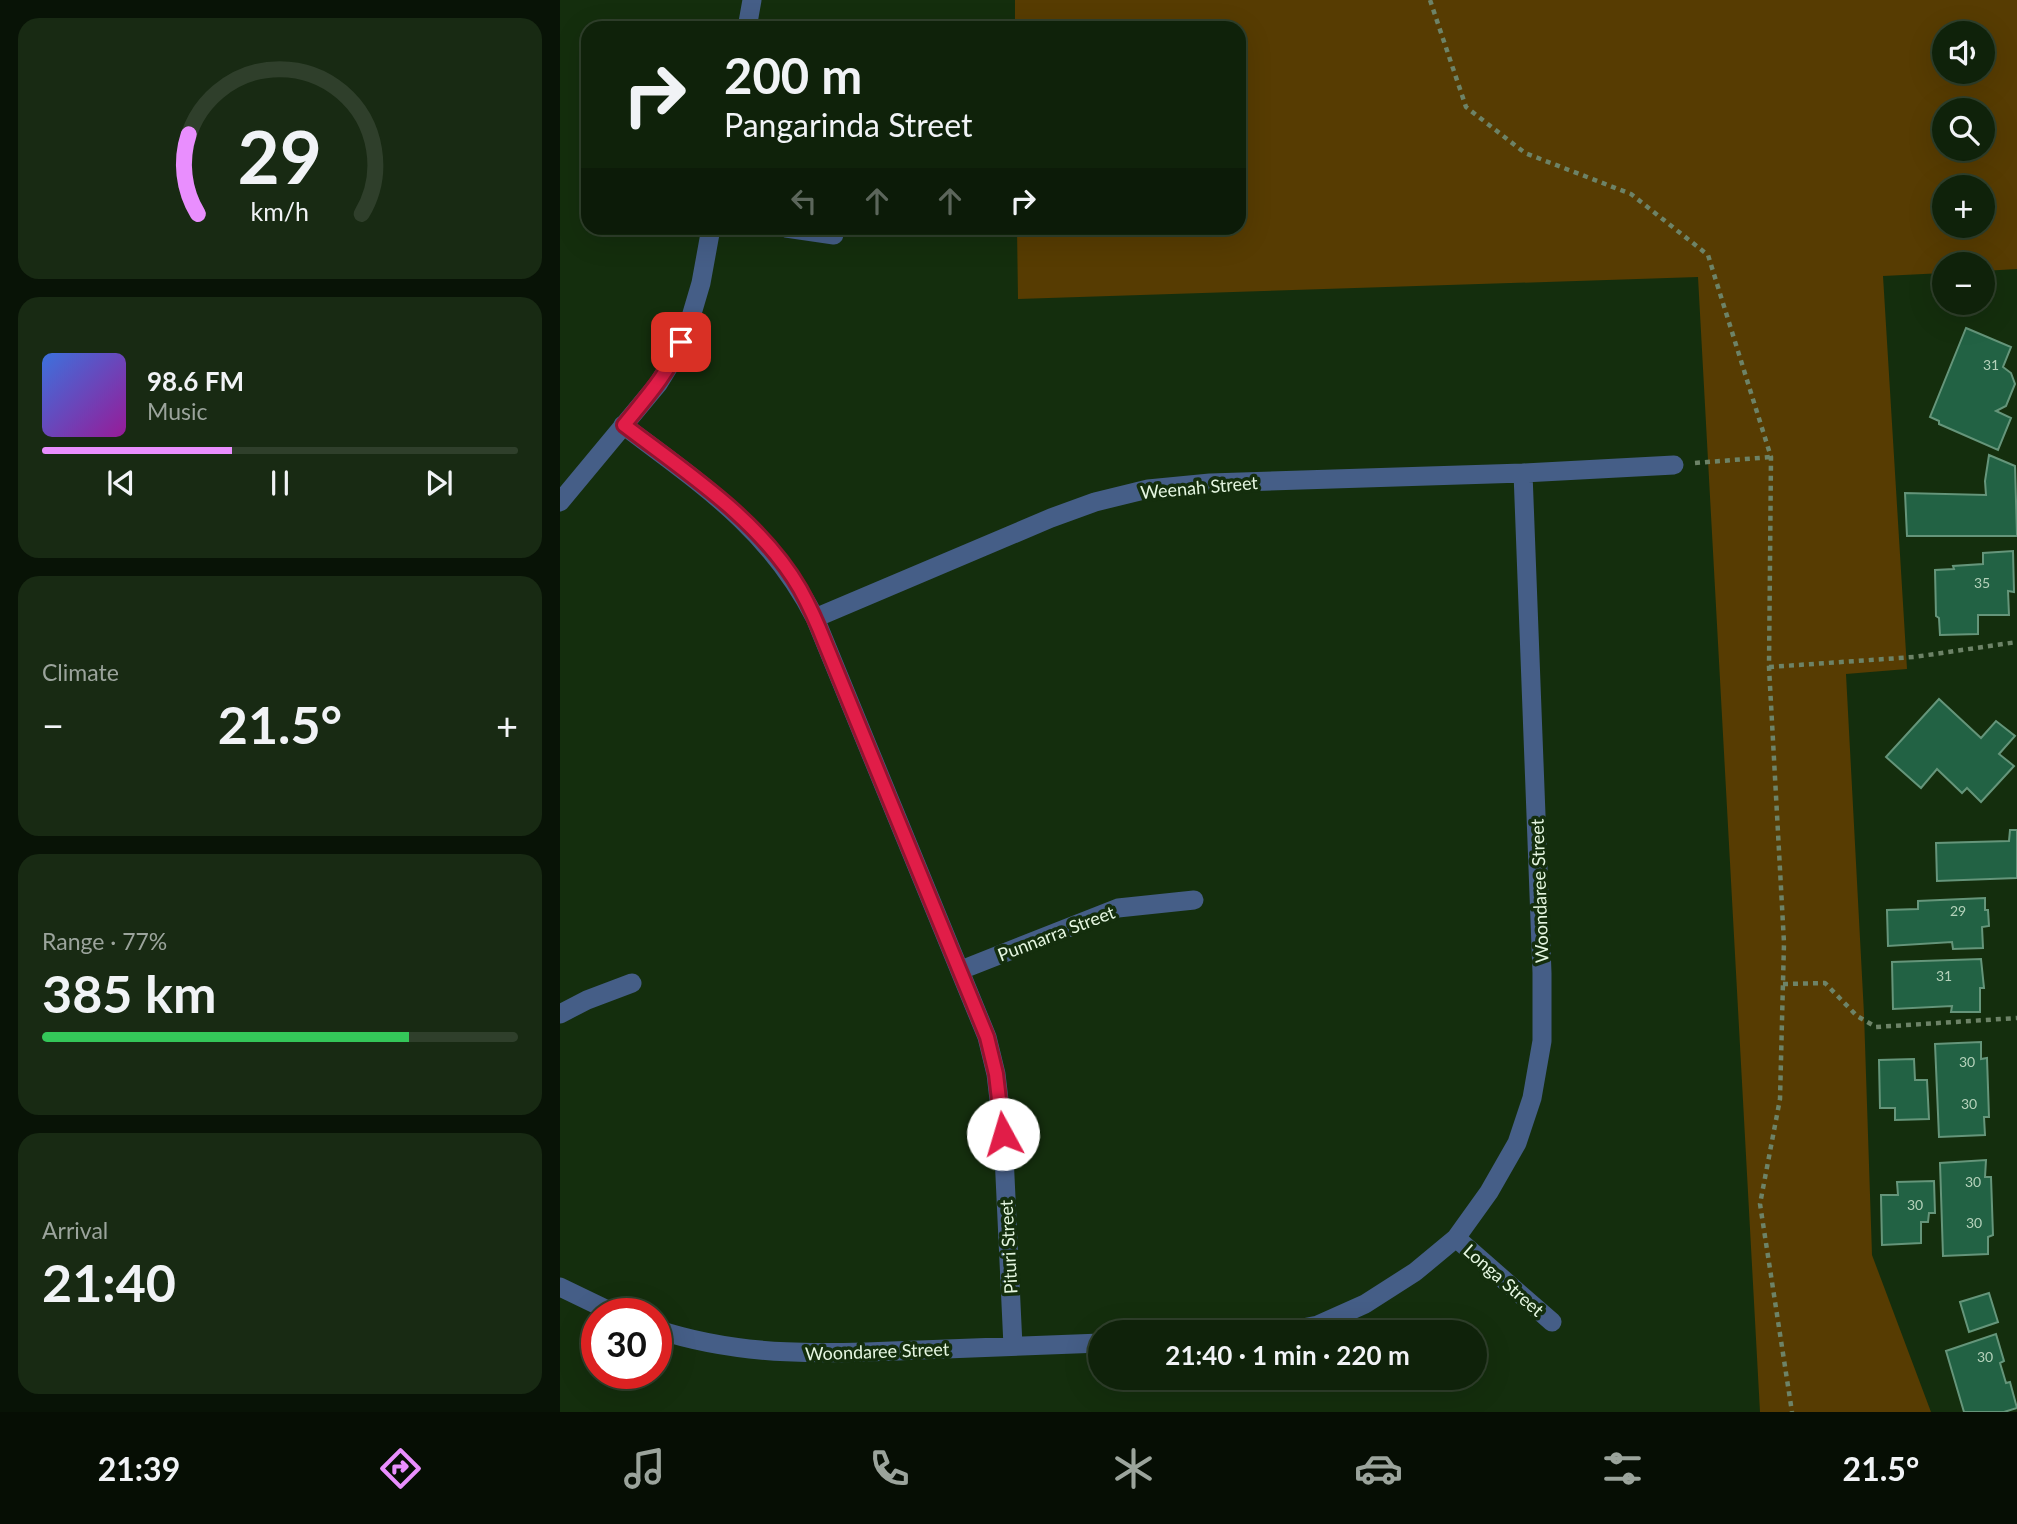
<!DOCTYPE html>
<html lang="en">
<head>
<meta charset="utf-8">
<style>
	:root { --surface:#0f220a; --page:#182a13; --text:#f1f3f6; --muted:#9ba49c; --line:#2f3f2b; --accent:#e98efe }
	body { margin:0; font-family:Lato,sans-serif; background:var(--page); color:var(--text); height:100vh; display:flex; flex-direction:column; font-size:26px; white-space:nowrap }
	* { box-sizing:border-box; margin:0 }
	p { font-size:23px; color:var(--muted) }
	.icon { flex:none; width:38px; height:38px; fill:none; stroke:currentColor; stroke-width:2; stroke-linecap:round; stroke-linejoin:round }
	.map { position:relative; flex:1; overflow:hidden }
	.drawer { display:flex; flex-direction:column; gap:18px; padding:18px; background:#081306; width:560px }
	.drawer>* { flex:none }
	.banner { position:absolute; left:21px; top:21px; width:665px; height:214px; border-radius:21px; box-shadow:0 7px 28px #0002,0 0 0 2px var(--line); background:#0f220a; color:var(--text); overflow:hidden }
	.controls { position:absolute; left:1372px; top:21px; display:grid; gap:14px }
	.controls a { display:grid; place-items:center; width:63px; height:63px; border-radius:50%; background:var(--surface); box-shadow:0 7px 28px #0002,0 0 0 2px var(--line); font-size:35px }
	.speed { position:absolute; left:21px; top:1298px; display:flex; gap:14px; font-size:35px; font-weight:700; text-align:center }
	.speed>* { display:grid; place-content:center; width:91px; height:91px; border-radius:50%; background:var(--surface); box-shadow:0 7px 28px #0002,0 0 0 2px var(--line); line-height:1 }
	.speed .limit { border:10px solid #d22; background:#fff; color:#111 }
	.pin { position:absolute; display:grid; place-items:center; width:60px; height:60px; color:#fff; margin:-30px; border-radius:14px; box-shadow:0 4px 10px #0006 }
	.me { position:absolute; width:77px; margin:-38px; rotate:354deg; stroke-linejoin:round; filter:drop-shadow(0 0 5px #0008) }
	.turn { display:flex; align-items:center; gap:24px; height:147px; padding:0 28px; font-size:32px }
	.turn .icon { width:91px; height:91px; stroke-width:2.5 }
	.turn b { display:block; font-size:49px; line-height:60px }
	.lanes { display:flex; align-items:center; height:66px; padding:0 28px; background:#0003; justify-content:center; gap:35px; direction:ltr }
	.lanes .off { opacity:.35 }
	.big { font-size:52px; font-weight:700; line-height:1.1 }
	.drawer .card { flex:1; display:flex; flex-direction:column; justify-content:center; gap:10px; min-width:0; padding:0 24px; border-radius:21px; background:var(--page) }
	.drawer .dial { align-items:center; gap:0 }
	.dial svg { height:182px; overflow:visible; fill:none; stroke:var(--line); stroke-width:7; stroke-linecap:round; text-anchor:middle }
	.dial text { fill:var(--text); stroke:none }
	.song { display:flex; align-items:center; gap:21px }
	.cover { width:84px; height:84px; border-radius:10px; background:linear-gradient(135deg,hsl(220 70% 55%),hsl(300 70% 35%)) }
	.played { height:7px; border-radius:4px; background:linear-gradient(90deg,var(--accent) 40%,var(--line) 40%) }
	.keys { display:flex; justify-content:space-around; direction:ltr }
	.heat { display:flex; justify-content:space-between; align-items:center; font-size:38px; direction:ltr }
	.charge { height:10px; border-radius:5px; background:linear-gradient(90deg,#34c759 77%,var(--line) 0) }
	.trip { position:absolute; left:528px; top:1320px; width:399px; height:70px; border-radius:35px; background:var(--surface); box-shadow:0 7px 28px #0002,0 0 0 2px var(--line); font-weight:700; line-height:70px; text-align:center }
	.tabs { display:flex; height:112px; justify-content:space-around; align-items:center; background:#060e04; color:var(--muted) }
	.tabs .icon { width:49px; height:49px }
	.tabs .on { color:var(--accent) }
	.tabs b { font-size:32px; color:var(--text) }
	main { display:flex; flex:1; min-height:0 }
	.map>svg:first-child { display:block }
	.green { fill:#573c02; fill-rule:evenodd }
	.building { fill:#226244; stroke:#65957a; stroke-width:2 }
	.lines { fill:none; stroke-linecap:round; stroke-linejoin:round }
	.path { stroke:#6d8367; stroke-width:4.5; stroke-dasharray:5 5; stroke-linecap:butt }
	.minor { stroke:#455e87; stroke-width:19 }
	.route-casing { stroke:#92132f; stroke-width:18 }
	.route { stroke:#e11d48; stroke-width:12 }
	.labels { text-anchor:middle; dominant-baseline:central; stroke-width:7; stroke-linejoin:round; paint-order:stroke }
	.number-label { font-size:14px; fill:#b4d1ba }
	.street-label { font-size:18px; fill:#e5f6e1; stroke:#142e0d }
</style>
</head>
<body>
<main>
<section class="drawer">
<div class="card dial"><svg viewBox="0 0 100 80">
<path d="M14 69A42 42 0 1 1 86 69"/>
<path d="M14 69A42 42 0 0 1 10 34" stroke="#e98efe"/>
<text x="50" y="56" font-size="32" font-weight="700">29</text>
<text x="50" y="72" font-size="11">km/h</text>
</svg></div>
<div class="card">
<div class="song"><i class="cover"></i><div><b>98.6 FM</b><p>Music</p></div></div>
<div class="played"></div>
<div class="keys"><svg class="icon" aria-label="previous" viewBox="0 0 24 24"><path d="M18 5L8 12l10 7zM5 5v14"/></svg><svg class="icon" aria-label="pause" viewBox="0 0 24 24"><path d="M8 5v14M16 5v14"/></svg><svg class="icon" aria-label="next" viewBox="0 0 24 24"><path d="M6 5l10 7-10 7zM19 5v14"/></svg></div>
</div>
<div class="card"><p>Climate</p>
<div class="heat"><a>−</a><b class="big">21.5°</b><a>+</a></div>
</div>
<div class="card"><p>Range · 77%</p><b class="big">385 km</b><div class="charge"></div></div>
<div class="card"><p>Arrival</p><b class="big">21:40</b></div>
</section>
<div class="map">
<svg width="1457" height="1412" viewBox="0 0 1457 1412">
	<rect width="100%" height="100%" fill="#142e0d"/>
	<!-- green -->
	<path class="green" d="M455 0H1457V269L1423 271V264H1384V273L1323 276 1347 669 1286 674 1304 1014 1312 1255 1371 1412H1200L1138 277 458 299 457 228H679V28H455ZM1384 33H1423V72H1384ZM1384 110H1423V149H1384ZM1384 187H1423V226H1384Z"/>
	<!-- building -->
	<path class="building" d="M1406 328 1451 347 1443 367 1451 373 1455 384 1446 406 1436 411 1451 418 1438 450 1379 424V421L1370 417Z
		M1429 455 1455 466 1457 536H1347L1345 493 1426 495 1425 481Z
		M1453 551 1454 592 1448 591 1449 615H1418V634L1380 635 1379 618 1376 616 1375 570 1394 569 1393 566 1423 564V553Z
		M1379 699 1421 738 1436 721 1455 736 1439 754 1454 766 1421 802 1407 788 1402 793 1377 769 1361 788 1326 757Z
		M1450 830H1457V878L1377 881 1376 843 1449 841Z
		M1425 898V910H1428L1429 926 1422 927 1423 948 1393 949 1392 942 1328 946 1327 910 1358 909V901Z
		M1421 959 1424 988H1420V1012H1391L1392 1006 1333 1009 1332 962Z
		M1421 1042V1059L1427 1058 1429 1117H1424L1425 1135 1379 1137 1375 1044Z
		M1354 1059 1355 1080H1367L1369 1119 1335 1120V1108H1320L1319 1060Z
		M1426 1160 1425 1177H1431L1433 1235 1428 1237V1254L1383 1256 1380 1163Z
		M1374 1181 1375 1213H1369L1368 1222H1361V1243L1322 1245 1321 1195H1338L1337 1182Z
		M1429 1293 1438 1322 1409 1332 1400 1302Z
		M1436 1334 1444 1361 1440 1363 1446 1383 1450 1382 1457 1408 1444 1412H1404L1386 1351Z"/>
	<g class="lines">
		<!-- path -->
		<path class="path" d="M870 0 906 107 965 153 1071 194 1148 255 1211 457 1209 667 1224 943 1220 1099 1200 1204 1232 1412
			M1135 463 1211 457
			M1209 667 1354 657 1457 642
			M1223 984 1265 983 1297 1016 1316 1027 1457 1018"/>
		<!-- minor -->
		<path class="minor" d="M187 28 192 0
			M226 228 274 235
			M63 425C141 484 209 528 255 618L427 1037 436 1074 443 1134 453 1346
			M0 502 98 384 114 358 128 327 141 283 151 228
			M255 618 491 518 535 502 588 489 650 483 963 473 1114 465
			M401 970 558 908 634 900
			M0 1014 27 1000 72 983
			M896 1238 992 1322
			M0 1287 56 1314
			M96 1329C183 1358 270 1354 360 1350 420 1348 480 1345 541 1343
			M722 1332 758 1325 805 1304 855 1272 896 1238 929 1192 957 1143 972 1098 982 1041V973L963 473"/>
	</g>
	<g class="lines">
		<defs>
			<path id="route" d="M121 342C108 374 85 399 64 425 127 473 200 520 240 589 250 607 258 625 265 643L427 1037 436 1074 443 1134"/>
		</defs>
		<!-- route casing -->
		<use href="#route" class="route-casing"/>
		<!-- route -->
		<use href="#route" class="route"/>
	</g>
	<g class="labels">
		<!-- number labels -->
		<g class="number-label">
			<text x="1431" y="364">31</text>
			<text x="1422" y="582">35</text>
			<text x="1398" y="910">29</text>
			<text x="1384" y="975">31</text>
			<text x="1407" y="1061">30</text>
			<text x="1409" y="1103">30</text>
			<text x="1413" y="1181">30</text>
			<text x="1355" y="1204">30</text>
			<text x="1414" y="1222">30</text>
			<text x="1425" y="1356">30</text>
		</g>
		<!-- street labels -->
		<g class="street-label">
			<text transform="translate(639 487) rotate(-5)">Weenah Street</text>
			<text transform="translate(979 891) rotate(-92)">Woondaree Street</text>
			<text transform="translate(496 933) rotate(-21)">Punnarra Street</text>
			<text transform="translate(448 1247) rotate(-93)">Pituri Street</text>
			<text transform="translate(944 1280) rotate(41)">Longa Street</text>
			<text transform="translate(317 1351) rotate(-2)">Woondaree Street</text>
		</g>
	</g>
</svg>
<div class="controls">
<a><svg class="icon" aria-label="sound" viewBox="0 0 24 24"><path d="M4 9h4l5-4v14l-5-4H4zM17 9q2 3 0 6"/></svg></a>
<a><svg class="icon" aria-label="search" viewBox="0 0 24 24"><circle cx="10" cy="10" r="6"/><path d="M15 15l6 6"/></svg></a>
<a>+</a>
<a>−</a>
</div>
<div class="speed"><div class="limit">30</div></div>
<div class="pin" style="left:121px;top:342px;background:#d93025"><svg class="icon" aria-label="arrive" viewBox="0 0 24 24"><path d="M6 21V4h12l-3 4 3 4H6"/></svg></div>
<svg class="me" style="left:443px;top:1134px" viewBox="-20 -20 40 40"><circle r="19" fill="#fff"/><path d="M0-13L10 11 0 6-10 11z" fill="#e11d48"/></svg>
<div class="trip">21:40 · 1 min · 220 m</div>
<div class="banner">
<div class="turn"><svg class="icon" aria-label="right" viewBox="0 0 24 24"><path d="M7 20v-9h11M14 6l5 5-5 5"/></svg><div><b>200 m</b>Pangarinda Street</div></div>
<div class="lanes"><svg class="icon off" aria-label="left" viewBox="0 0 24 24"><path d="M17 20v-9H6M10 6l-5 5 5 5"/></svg><svg class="icon off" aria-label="ahead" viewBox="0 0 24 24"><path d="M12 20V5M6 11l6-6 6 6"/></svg><svg class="icon off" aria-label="ahead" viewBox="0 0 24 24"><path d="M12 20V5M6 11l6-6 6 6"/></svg><svg class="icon" aria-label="right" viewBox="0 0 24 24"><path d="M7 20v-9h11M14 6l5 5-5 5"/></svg></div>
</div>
</div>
</main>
<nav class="tabs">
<b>21:39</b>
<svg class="icon on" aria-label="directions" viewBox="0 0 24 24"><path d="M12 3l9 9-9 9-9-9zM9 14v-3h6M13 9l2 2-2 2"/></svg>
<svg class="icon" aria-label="music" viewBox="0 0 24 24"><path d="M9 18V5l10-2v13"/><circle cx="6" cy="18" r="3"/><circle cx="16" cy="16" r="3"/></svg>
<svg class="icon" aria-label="phone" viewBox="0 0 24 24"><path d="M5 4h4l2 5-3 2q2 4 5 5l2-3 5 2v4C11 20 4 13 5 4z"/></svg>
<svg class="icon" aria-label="climate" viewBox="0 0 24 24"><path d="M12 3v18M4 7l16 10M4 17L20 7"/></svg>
<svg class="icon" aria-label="car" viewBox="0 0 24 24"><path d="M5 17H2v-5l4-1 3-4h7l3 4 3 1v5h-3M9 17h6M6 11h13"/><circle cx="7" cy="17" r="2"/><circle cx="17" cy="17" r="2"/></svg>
<svg class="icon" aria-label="filters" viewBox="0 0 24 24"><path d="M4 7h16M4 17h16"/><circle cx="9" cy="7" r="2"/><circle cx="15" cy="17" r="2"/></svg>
<b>21.5°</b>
</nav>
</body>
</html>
